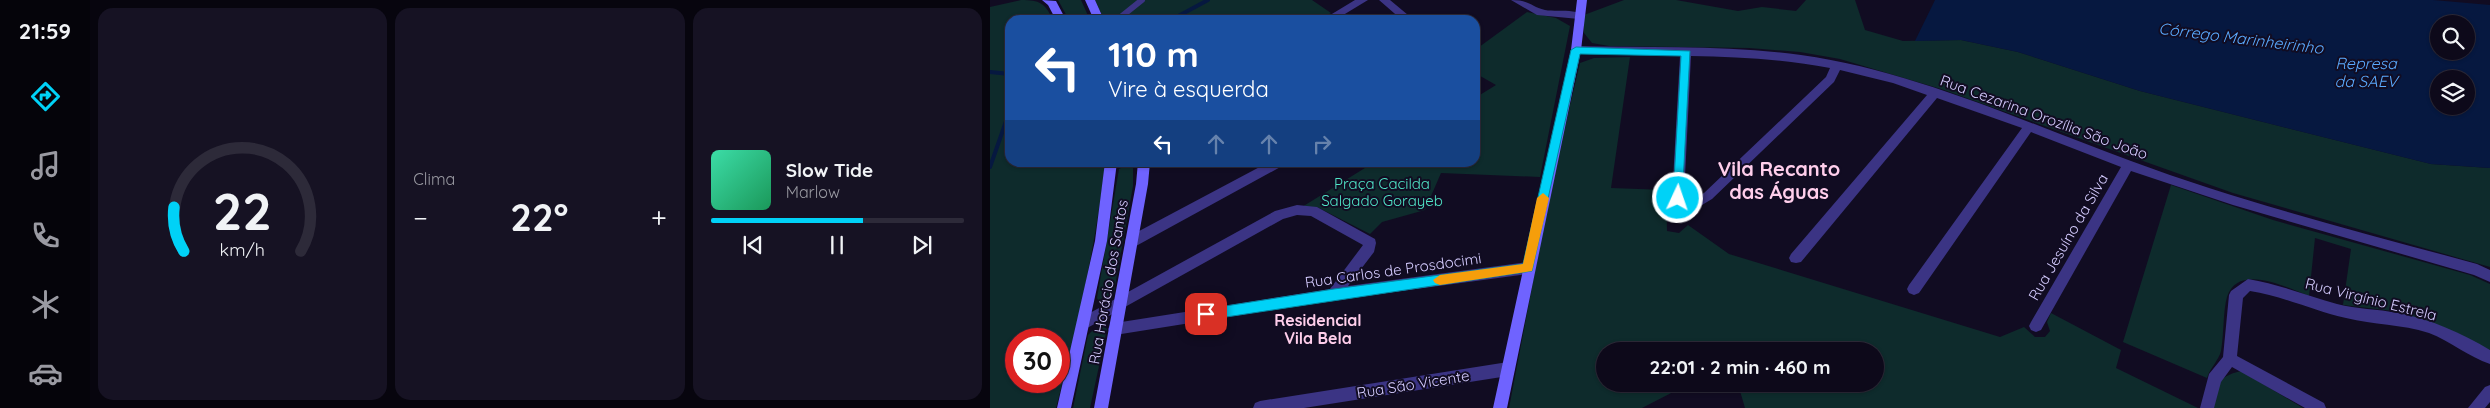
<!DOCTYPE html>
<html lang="pt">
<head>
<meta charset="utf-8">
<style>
	:root { --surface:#0d091a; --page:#161223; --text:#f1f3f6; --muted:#9a9aa2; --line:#2d2a39; --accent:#00d2f7 }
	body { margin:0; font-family:Quicksand,sans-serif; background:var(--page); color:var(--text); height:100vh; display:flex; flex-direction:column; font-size:19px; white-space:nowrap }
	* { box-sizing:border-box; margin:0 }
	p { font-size:16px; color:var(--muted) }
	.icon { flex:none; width:28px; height:28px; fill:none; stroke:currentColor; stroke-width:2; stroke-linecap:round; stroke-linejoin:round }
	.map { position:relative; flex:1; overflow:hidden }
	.sheet { display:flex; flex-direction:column; gap:8px; padding:8px; background:#07050e; width:900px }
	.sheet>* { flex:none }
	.hud { position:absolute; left:15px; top:15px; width:475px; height:152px; border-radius:15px; box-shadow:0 1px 4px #0004,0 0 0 1px var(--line); background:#1a4fa0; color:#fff; overflow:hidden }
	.buttons { position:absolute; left:1440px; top:15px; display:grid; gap:10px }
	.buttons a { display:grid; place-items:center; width:45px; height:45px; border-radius:50%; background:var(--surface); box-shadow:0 1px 4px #0004,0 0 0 1px var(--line); font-size:25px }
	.speed { position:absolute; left:15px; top:328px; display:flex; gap:10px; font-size:25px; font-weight:700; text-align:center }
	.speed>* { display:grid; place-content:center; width:65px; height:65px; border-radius:50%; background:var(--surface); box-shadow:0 1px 4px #0004,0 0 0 1px var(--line); line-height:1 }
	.speed .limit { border:8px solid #d22; background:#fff; color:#111 }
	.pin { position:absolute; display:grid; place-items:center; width:42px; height:42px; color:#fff; margin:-21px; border-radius:10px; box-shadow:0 2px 8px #0006 }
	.me { position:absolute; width:55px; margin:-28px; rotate:3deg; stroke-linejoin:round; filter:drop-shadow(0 0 4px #0008) }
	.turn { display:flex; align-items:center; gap:18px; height:105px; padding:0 20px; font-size:22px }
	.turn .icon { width:65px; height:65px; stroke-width:2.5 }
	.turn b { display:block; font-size:35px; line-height:42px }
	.lanes { display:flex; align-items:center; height:48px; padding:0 20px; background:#0003; justify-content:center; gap:25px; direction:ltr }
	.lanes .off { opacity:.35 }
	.big { font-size:38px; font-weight:700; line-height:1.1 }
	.sheet .card { flex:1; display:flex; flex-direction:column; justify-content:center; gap:8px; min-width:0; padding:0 18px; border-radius:15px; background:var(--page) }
	.sheet .dial { align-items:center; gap:0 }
	.dial svg { height:130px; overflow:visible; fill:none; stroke:var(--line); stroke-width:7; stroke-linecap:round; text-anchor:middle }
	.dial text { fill:var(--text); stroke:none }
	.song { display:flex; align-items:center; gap:15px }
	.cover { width:60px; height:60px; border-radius:8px; background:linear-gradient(135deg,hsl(160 70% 55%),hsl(150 70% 35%)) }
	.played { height:5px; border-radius:2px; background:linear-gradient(90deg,var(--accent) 60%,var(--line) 60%) }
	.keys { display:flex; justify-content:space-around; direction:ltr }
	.heat { display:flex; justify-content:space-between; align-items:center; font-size:28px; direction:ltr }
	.sheet .tiles { flex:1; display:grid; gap:8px; grid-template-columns:repeat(3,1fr) }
	.trip { position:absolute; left:606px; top:342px; width:288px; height:50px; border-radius:25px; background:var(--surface); box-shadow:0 1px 4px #0004,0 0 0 1px var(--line); font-weight:700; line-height:50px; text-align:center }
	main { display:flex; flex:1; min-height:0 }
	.tabs { display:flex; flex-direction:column; width:90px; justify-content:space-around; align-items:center; background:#05040a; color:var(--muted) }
	.tabs .icon { width:35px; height:35px }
	.tabs .current { color:var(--accent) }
	.tabs b { font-size:22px; color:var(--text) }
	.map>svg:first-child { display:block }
	.green { fill:#0e2b2c; fill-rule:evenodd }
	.water { fill:#061840; fill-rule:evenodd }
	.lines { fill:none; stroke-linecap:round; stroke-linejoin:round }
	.stream { stroke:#061840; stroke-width:4 }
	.lane { stroke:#3b3484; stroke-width:6 }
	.street { fill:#3b3484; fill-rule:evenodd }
	.secondary { fill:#6f63ff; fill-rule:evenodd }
	.route { fill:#00d2f7; stroke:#0088a1 }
	.slow { fill:#f59e0b }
	.labels { text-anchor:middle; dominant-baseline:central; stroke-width:4; stroke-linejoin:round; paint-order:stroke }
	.street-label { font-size:15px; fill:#d5ccff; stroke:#110c22 }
	.park-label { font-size:15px; fill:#51e6c8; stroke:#110c22 }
	.water-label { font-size:16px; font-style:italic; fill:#5aaaff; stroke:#110c22 }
	.neighbourhood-label { font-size:16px; font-weight:bold; fill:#ffceeb; stroke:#110c22 }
	.district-label { font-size:20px; font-weight:bold; fill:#ffceeb; stroke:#110c22 }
</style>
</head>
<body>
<main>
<nav class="tabs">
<b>21:59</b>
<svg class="icon current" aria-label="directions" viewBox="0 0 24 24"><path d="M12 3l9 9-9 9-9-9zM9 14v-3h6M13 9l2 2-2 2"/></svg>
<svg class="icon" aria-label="music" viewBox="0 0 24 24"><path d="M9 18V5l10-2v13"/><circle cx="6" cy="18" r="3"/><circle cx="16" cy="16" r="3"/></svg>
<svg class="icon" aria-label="phone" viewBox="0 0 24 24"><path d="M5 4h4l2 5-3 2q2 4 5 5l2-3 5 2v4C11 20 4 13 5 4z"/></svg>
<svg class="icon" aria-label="climate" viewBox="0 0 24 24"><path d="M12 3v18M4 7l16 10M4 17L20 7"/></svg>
<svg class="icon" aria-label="car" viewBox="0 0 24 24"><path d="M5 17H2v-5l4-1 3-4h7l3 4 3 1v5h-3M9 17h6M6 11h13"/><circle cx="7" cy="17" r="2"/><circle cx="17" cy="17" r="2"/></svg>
</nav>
<section class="sheet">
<div class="tiles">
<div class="card dial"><svg viewBox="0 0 100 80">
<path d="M14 69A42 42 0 1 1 86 69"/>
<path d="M14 69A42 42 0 0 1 8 42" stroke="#00d2f7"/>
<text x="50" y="56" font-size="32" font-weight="700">22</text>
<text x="50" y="72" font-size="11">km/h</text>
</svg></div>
<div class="card"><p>Clima</p>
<div class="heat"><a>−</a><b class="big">22°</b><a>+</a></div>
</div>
<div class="card">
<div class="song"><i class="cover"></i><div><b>Slow Tide</b><p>Marlow</p></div></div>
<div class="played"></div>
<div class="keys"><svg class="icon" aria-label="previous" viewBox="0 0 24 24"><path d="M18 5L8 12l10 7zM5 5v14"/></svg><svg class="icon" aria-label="pause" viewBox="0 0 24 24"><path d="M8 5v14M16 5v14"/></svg><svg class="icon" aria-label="next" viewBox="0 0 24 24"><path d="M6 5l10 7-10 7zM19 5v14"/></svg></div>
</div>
</div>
</section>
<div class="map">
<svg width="1500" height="408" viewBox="0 0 1500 408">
	<rect width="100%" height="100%" fill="#110c22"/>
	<!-- green -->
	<path class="green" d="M31 0C50 0 55 3 63 20H20V162L115 163C106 246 87 327 66 408H0V7ZM26 339H69V381H26Z
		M68 0H91L100 20H79Z
		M105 0H322L341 13 329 20H114Z
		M634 0H686L748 11 772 7 806 11 816 0H865L875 30 913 41 971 40 1028 52 1150 91 1441 164 1500 168V267L1243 193 951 89 850 59 810 52 759 48 619 46 602 43 594 33V15Z
		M537 12 566 18 580 26 550 177 451 173 435 210 392 222 380 234 327 207H312L383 163 485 162V98L506 85 485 73V50Z
		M640 57 621 188 676 190 677 231 689 233 698 225 739 254 1010 337 1034 327 1045 337H1055L1060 331 1057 322 1061 313 1131 350 1126 368 1208 408H755L748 384H885V351H615V384H716L687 390 652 408H519L563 177 590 63 604 58Z
		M141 163 143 165V186L124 292 117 301 110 303 107 298 129 169Z
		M1181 185 1283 220 1480 275 1500 284V350L1432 320 1403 311 1353 305 1361 249 1325 238 1319 296C1298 288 1248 262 1237 297 1233 310 1234 335 1231 351 1229 360 1220 368 1217 378L1133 342Z
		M114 327 117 329 100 408H83L98 335 104 329Z
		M1251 371 1313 408H1223C1228 385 1226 377 1251 371Z"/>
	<!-- water -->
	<path class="water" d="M945 0H1443L1500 5V168L1441 164 1150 91 1028 52 971 40 925 41ZM1449 24H1476V51H1449ZM1449 79H1476V106H1449Z"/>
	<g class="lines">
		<!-- stream -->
		<path class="stream" d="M181 20 218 0
			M0 72 20 74
			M0 167 20 110"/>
		<!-- lane -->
		<path class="lane" d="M127 20 152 0"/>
		<!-- street -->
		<path class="street" d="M365 0H378L345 20H332Z
			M389 0H400L424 20H412Z
			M521 0C540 0 541 7 555 10 566 12 586 8 594 16L589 19 547 15Z
			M586 46C661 48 737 45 811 55 925 71 1034 122 1141 161 1254 203 1371 232 1487 264L1500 270V282L1484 275 1243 205 1141 171 1051 330 1046 332 1041 330 1039 326 1041 322 1131 167 1041 132 929 293 924 295 919 293 917 289 919 285 1032 128 947 98 811 262 806 263 801 262 799 258 801 254 937 95 903 83 850 70 844 82 722 199 697 214 693 213 682 198 690 56 582 53 581 50 582 47ZM701 56C748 57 794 59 840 68L836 77 714 193 698 202 694 197Z
			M279 162H296L294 165 146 246H136L135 242 136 238Z
			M307 205 327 207 385 239 386 243 384 252 358 286 538 262 543 264 545 268 543 272 538 274 344 300 125 335 120 333 118 329 120 325 125 323 340 289 373 245 321 216 307 215 293 219 99 327 94 329 89 327 87 323 89 319 285 211Z
			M1258 279C1289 284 1317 296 1347 304 1367 309 1387 309 1408 313 1440 319 1472 333 1500 350V364C1479 357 1460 341 1439 333 1411 324 1384 325 1356 318 1324 311 1293 296 1260 291L1253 298 1247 356 1334 403 1336 408H1315L1242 367 1231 382 1224 408H1210L1219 374 1233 357 1239 295 1241 291Z
			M518 362 523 364 525 369 523 374 518 376 314 408H263L265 403 270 401Z
			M1500 385V402L1495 408H1478L1495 387Z"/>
		<!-- secondary -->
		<path class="secondary" d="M52 0 66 1 76 20H66L58 5Z
			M95 0H105L114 20H104Z
			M587 0H597L591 50 517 408H503L581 50Z
			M115 162H127L117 241 81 408H67L105 241Z
			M148 162H160L158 184 118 408H104L146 184Z"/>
	</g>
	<!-- route -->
	<path class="route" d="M586 47 700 51 692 202 688 203 683 198 691 56 590 54 542 271 216 320 212 318 210 314 212 310 216 309 344 289 533 264 581 50Z"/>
	<!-- slow -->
	<path class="slow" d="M553 193 559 198 542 271 450 285 445 283 443 280 450 275 533 264 547 198Z"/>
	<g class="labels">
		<!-- street labels -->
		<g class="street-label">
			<text transform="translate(1054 117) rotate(20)">Rua Cezarina Orozília São João</text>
			<text transform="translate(1078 237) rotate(-60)">Rua Jesuíno da Silva</text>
			<text transform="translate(403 270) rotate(-8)">Rua Carlos de Prosdocimi</text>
			<text transform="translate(118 282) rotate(-80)">Rua Horácio dos Santos</text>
			<text transform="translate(1381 299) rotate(14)">Rua Virgínio Estrela</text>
			<text transform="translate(423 384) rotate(-9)">Rua São Vicente</text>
		</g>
		<!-- park labels -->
		<g class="park-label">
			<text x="392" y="183">Praça Cacilda<tspan x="392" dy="17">Salgado Gorayeb</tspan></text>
		</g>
		<!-- water labels -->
		<g class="water-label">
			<text transform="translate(1251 38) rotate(7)">Córrego Marinheirinho</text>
			<text x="1376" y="63">Represa<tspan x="1376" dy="18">da SAEV</tspan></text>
		</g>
		<!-- neighbourhood labels -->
		<g class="neighbourhood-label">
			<text x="328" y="320">Residencial<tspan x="328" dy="18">Vila Bela</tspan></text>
		</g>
		<!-- district labels -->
		<g class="district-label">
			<text x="789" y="168">Vila Recanto<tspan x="789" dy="23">das Águas</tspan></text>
		</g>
	</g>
</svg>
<div class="buttons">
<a><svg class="icon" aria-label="search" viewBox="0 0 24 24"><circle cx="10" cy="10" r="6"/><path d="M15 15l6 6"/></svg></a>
<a><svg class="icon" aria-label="layers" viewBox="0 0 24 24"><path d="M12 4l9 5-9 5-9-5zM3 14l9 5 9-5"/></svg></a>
</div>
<div class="speed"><div class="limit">30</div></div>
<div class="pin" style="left:216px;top:314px;background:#d93025"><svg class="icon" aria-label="arrive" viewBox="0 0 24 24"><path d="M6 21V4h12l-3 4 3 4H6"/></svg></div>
<svg class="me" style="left:688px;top:198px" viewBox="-20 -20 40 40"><circle r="17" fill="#00d2f7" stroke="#fff" stroke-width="3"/><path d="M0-11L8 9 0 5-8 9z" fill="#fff"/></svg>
<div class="trip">22:01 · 2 min · 460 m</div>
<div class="hud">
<div class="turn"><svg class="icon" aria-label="left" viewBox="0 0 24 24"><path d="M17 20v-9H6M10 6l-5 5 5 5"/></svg><div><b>110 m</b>Vire à esquerda</div></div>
<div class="lanes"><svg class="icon" aria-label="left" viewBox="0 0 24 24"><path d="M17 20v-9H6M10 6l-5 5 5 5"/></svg><svg class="icon off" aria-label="ahead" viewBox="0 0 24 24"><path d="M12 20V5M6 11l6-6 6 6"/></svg><svg class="icon off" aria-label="ahead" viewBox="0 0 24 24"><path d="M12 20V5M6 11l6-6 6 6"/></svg><svg class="icon off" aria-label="right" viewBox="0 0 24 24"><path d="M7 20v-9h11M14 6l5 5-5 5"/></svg></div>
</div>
</div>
</main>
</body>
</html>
